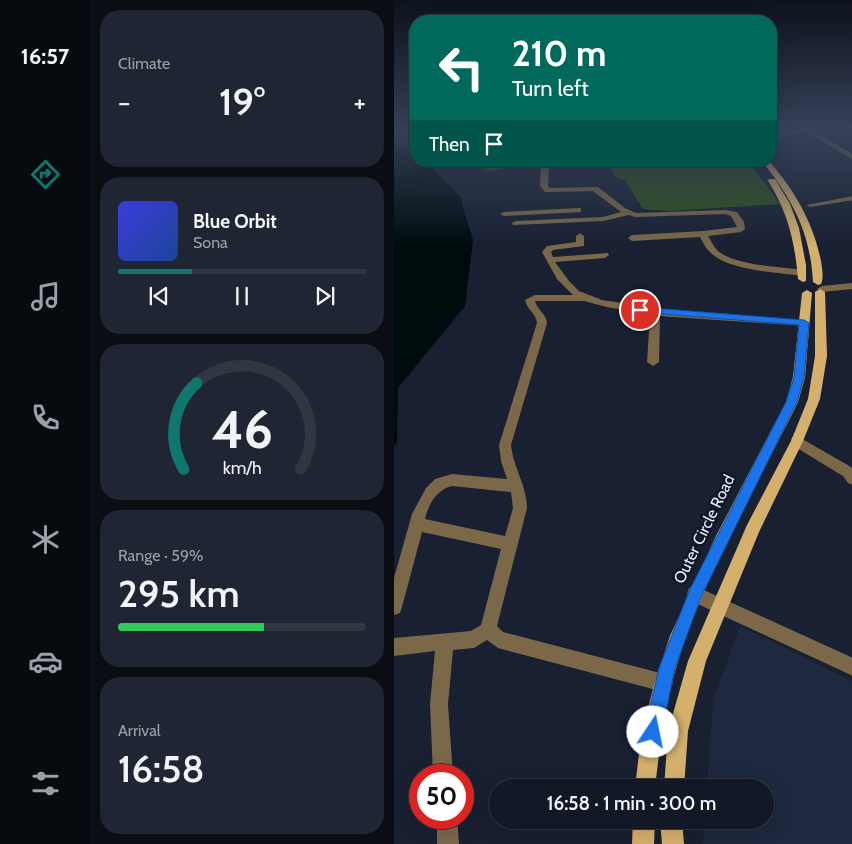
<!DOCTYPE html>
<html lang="en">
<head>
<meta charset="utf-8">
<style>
	:root { --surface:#121825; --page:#1f2532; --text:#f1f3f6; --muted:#9ca0a7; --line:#313742; --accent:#0f766e }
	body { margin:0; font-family:Cabin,sans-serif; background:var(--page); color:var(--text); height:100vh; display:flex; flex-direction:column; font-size:19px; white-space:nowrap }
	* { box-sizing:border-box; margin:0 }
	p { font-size:16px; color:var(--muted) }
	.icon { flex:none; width:28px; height:28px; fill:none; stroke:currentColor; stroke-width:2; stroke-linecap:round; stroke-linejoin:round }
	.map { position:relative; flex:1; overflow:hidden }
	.side { display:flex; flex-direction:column; gap:10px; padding:10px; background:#0a0d14; width:304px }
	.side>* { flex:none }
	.guide { position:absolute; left:15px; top:15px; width:368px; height:152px; border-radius:20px; box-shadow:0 5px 20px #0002,0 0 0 1px var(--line); background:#00695c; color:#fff; overflow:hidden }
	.speed { position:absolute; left:15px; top:764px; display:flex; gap:10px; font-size:25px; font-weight:700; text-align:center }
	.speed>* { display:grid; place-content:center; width:65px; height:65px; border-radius:50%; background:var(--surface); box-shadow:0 5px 20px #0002,0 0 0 1px var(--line); line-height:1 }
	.speed .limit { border:8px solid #d22; background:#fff; color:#111 }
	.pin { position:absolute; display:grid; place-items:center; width:42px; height:42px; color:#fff; margin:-21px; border:2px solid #fff; border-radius:50%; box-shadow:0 1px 5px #0007 }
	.me { position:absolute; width:55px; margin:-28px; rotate:11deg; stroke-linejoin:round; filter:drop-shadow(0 0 4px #0008) }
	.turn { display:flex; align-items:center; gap:18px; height:105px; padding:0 20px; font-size:22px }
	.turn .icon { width:65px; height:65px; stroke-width:2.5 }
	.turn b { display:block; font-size:35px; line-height:42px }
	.then { display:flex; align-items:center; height:48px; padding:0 20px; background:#0003; gap:10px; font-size:19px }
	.big { font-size:38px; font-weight:600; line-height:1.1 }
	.side .widget { flex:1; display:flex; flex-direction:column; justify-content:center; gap:8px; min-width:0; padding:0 18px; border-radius:20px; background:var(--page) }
	.side .dial { align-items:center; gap:0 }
	.dial svg { height:130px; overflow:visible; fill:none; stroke:var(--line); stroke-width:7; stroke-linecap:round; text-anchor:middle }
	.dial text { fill:var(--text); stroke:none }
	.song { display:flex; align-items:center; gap:15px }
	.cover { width:60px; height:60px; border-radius:8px; background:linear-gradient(135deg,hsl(240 70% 55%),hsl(220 70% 35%)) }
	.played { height:5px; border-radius:2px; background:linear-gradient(90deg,var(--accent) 30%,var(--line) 30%) }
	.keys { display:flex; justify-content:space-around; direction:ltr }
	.heat { display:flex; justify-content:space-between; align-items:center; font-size:28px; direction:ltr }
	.charge { height:8px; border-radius:4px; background:linear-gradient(90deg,#34c759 59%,var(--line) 0) }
	.trip { position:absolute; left:95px; top:779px; width:285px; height:50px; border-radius:25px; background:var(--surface); box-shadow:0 5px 20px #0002,0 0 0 1px var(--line); font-weight:600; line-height:50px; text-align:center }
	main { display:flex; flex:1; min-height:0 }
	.menu { display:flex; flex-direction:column; width:90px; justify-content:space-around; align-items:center; background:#070a0f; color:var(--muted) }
	.menu .icon { width:35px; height:35px }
	.menu .active { color:var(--accent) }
	.menu b { font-size:22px; color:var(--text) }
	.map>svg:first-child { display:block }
	.built { fill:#1e283e }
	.green { fill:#2d5119 }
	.water { fill:#000b0e }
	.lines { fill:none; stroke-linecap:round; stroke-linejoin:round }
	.minor { fill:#7a6849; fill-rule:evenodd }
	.major { fill:#d5b06d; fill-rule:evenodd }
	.route { fill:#1a73e8; stroke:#114b97 }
	.labels { text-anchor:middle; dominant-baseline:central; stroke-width:5; stroke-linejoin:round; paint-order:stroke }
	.near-street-label { font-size:16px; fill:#e7edf9; stroke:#101727 }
</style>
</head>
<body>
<main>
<nav class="menu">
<b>16:57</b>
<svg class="icon active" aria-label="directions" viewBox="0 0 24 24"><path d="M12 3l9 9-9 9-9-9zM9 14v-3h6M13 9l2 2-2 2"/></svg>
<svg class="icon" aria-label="music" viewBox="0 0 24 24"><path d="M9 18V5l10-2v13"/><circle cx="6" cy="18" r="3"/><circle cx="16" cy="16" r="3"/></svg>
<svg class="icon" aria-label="phone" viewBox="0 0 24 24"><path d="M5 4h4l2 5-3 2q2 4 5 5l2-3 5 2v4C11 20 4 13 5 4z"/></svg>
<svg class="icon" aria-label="climate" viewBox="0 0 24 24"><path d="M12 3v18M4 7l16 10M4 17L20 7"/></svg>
<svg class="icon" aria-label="car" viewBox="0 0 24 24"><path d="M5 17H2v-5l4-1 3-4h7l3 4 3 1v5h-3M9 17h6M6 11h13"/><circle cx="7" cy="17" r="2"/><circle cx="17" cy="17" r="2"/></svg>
<svg class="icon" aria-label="filters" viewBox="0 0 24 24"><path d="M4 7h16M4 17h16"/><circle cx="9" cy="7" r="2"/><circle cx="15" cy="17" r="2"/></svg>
</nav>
<section class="side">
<div class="widget"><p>Climate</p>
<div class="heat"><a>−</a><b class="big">19°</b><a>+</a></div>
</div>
<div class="widget">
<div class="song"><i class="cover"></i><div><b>Blue Orbit</b><p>Sona</p></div></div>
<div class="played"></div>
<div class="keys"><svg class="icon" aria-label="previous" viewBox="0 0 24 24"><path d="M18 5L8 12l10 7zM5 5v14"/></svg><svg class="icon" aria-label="pause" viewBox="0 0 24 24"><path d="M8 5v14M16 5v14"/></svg><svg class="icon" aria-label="next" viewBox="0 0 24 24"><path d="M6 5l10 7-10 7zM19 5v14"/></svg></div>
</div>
<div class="widget dial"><svg viewBox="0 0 100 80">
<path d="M14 69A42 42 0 1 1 86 69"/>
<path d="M14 69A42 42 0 0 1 22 16" stroke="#0f766e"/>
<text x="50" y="56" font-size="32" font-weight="700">46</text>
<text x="50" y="72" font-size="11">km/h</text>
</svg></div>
<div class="widget"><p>Range · 59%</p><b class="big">295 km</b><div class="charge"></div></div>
<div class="widget"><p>Arrival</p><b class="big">16:58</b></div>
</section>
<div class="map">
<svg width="459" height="844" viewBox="0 0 459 844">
	<rect width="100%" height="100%" fill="#182031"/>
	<!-- built -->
	<path class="built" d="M346 626 458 681V844H309L311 820H371V788L313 787 319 700Z"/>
	<!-- green -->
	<path class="green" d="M77 161H150L118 166 95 172Z
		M214 161H354L386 204 275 211 249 209 231 180 221 177Z"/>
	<!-- water -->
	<path class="water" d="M0 147 21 153V161H30L66 196 79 240 71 306 4 388 3 443 0 446Z"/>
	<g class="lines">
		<!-- minor -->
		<path class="minor" d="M408 129H422L419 131 459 154V159L412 132 376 139V135Z
			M151 165 155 167 154 186 156 188 204 187 231 208 242 213 331 210 343 212 350 222 351 229 347 232 314 236C317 240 319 246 323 250 340 266 385 266 408 270L413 273 408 276C383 272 335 271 317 253 312 249 309 242 306 237L238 241 234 238 238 235 309 231 343 227 337 216 331 214 241 217 235 215 209 221 119 225 118 223 122 221 209 217 227 212 199 191 151 192 146 186 147 167Z
			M459 196V200L416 207 412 205Z
			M184 208H187V212L110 216 106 214 110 212Z
			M186 233 190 236V246L159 250 157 252 159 257 214 253 215 255 211 258 161 262 175 281 185 291 208 300 282 311 410 320 415 323 410 326 266 316 265 362 259 366 253 362 256 315 213 307 190 301H141C143 310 152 313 153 323L117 445C119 467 133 486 133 508L103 626 109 632 270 674 276 677 279 683 276 689 270 692 104 648 93 640 80 648 59 650 54 704 59 775H39L36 704 41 651 0 656V638L77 631 87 625 107 549 28 532 8 607 6 613 0 615V578L18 514 32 488 41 479 58 474 113 479 107 461 105 445 143 323C142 313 133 310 131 300L141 295H179L163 279 148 252 153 246 182 242V236ZM58 486 117 492 119 508 111 536 31 519C34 505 43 489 58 486Z
			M459 283V289L428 292 423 289 428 286Z
			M403 436 459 468V485L454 483 449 476 398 445 397 441 398 437Z
			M301 586 459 658V676L295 600 293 594 295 588Z
			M43 818H63L65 844H43Z"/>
		<!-- major -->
		<path class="major" d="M368 161H375C401 191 419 222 427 261 428 268 430 278 427 284L424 285 419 282C416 231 399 201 368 161Z
			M375 179H381L396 204 405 228 412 265V281L409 282 404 279C401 243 394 212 374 181Z
			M426 289 431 292 433 356 426 399 409 441 365 532 312 661 294 731 290 788H270L274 731 294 661 353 525 397 441 414 399 421 356V292Z
			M413 290 418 293 411 377 404 402C359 494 303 586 277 686 269 720 265 753 261 788H241L247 736 260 685 276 636 322 536 392 402 399 377 408 293Z
			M239 820H261L260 844H238Z
			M266 820H288L290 844H268Z"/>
	</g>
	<!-- sky -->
	<linearGradient id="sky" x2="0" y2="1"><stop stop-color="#0d121b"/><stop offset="0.52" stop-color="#37425a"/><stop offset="1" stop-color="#37425a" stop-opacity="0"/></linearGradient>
	<rect width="459" height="247" fill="url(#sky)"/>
	<!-- route -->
	<path class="route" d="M246 307 410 320 415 323 410 377 403 402 307 597 281 668 268 732 265 739 259 741 253 739 250 732 265 668 296 589 392 402 400 377 405 325 243 312V308Z"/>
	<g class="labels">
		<!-- near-street labels -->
		<g class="near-street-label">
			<text transform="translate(310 529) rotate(-64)">Outer Circle Road</text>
		</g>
	</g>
</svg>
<div class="speed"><div class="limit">50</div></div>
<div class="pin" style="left:246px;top:310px;background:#d93025"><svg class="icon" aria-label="arrive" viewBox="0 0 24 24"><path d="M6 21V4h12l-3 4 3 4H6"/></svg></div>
<svg class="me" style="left:259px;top:732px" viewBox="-20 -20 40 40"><circle r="19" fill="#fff"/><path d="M0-13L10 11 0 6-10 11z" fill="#1a73e8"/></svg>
<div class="trip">16:58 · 1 min · 300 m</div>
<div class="guide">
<div class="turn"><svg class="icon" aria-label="left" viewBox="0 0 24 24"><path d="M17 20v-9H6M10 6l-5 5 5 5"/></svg><div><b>210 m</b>Turn left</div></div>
<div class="then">Then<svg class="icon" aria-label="arrive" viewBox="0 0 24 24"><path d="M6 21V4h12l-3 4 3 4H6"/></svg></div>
</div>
</div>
</main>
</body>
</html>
